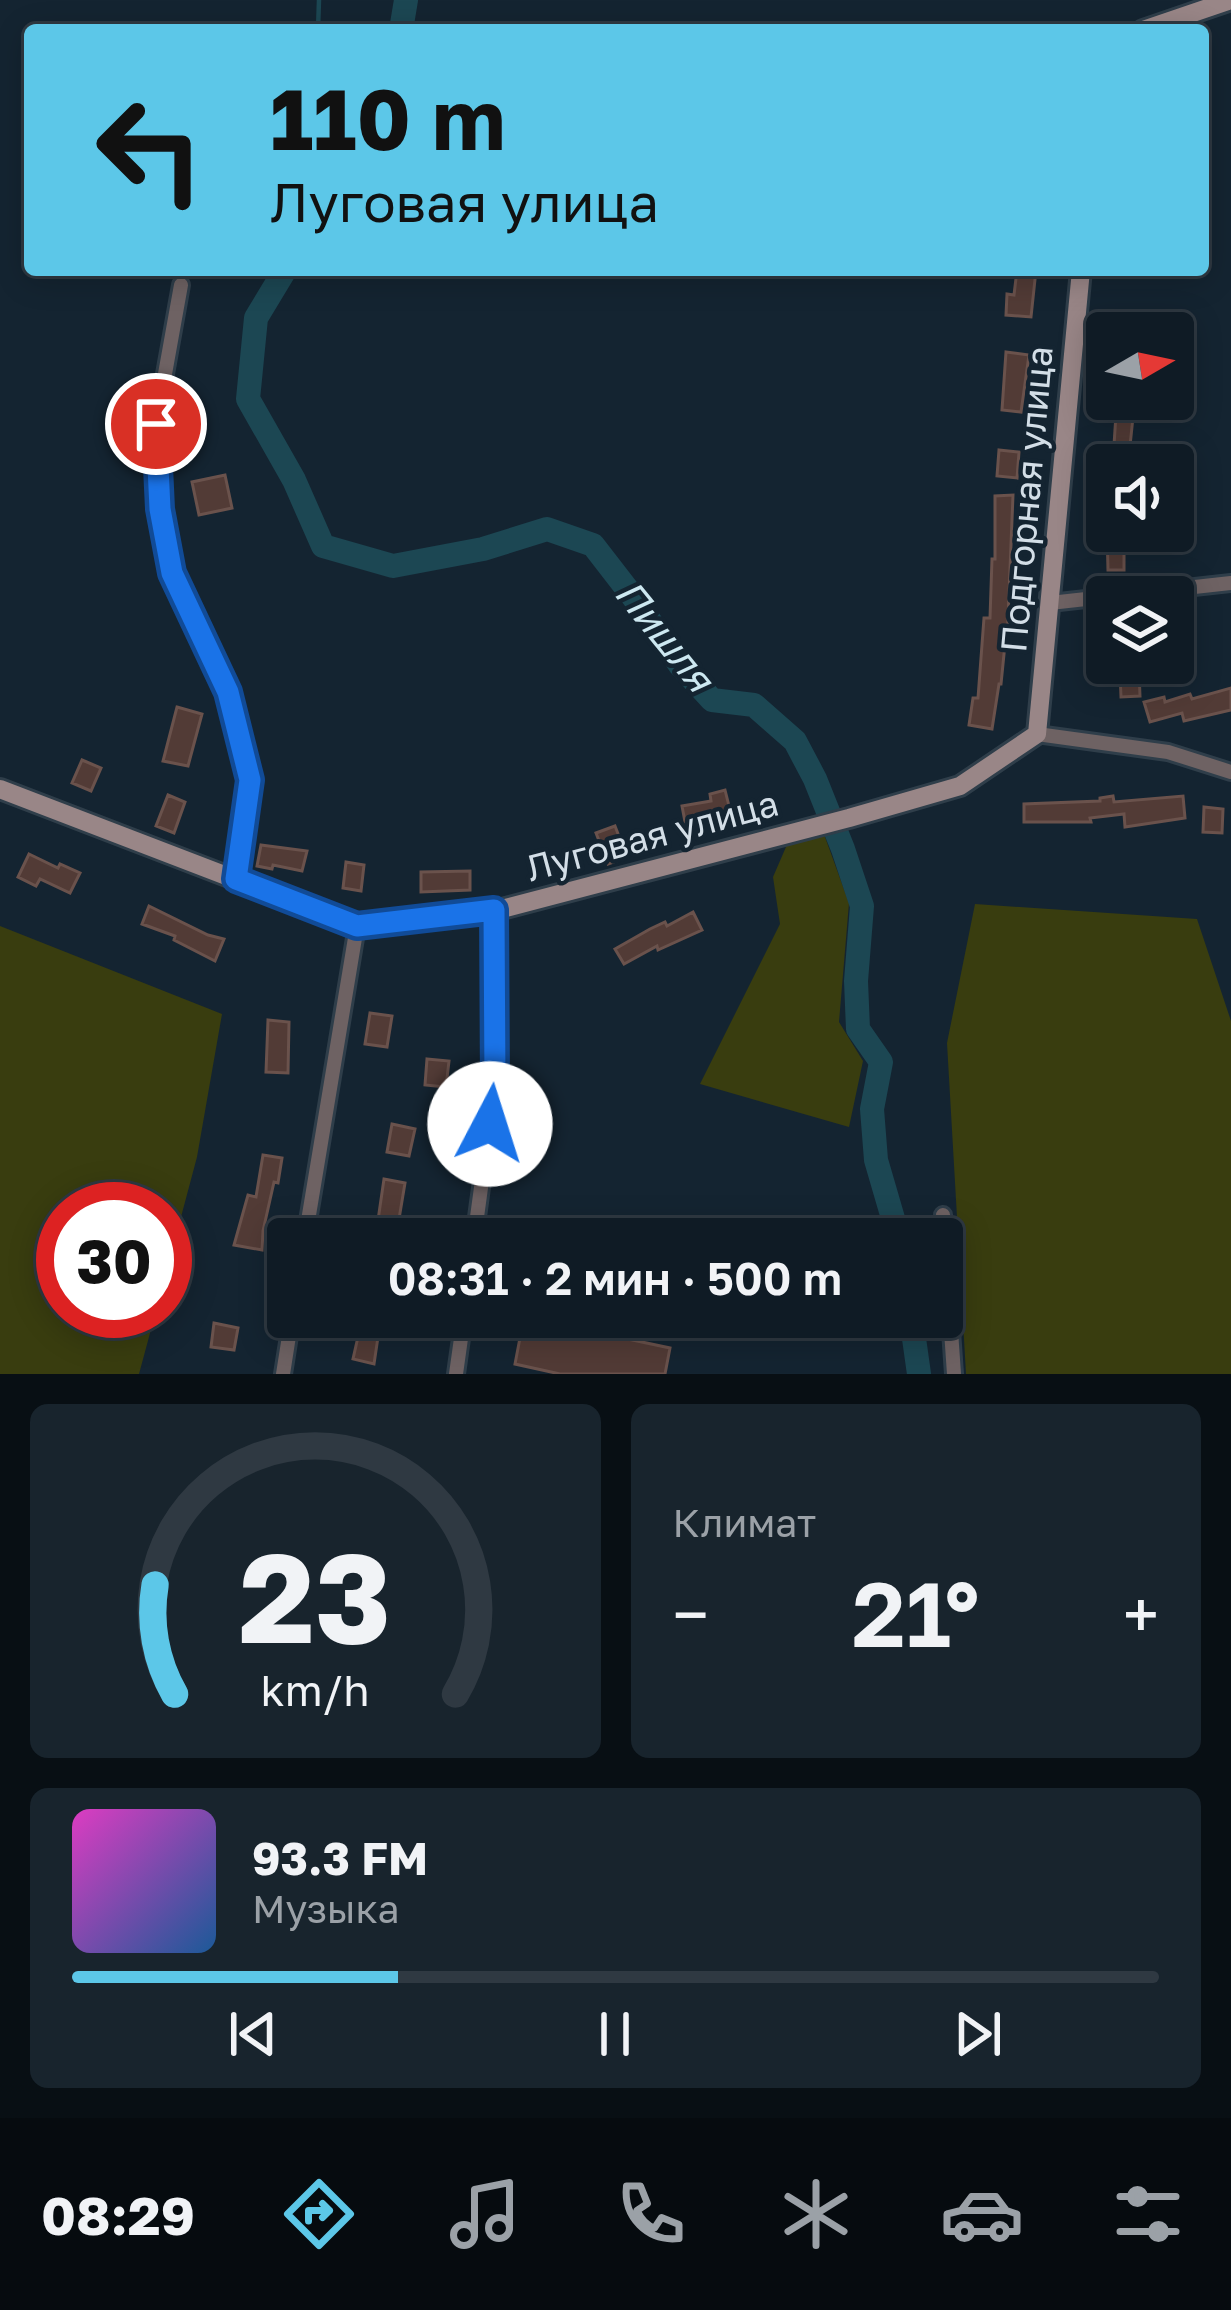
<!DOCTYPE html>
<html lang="ru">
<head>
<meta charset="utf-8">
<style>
	:root { --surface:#0f1b25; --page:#18242d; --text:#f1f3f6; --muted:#9ba1a7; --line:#2f3942; --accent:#5cc7e8 }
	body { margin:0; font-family:"Golos Text",sans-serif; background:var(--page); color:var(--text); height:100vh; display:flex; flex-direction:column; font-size:45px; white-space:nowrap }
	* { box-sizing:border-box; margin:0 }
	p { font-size:39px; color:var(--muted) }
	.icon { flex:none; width:66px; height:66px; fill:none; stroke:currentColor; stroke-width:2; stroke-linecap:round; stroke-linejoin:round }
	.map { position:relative; height:1374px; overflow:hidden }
	.drawer { display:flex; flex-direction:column; gap:30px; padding:30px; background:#080f14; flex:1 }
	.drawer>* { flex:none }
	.guide { position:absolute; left:24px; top:24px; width:1185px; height:252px; border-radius:12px; box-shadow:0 6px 30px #0003,0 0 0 3px var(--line); background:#5cc7e8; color:#111; overflow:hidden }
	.needle { width:78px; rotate:81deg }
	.buttons { position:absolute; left:1086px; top:312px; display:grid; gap:24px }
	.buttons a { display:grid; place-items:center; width:108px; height:108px; border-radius:12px; background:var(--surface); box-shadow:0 6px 30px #0003,0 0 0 3px var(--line); font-size:60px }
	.speed { position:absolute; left:36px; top:1182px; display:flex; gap:24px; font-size:60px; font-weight:700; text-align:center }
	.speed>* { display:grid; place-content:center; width:156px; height:156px; border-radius:50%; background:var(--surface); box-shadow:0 6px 30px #0003,0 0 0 3px var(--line); line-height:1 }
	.speed .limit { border:18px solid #d22; background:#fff; color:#111 }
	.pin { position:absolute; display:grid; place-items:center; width:102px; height:102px; color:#fff; margin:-51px; border:6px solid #fff; border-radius:50%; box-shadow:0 3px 12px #0007 }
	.me { position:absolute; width:132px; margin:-66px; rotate:5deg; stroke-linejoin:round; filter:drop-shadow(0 0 9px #0008) }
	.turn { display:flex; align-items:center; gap:42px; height:252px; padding:0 48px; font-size:54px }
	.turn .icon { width:156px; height:156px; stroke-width:2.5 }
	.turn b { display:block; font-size:84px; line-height:102px }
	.big { font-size:90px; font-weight:600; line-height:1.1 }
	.drawer .tile { flex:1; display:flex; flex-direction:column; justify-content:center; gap:18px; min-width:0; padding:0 42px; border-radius:18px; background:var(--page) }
	.drawer .dial { align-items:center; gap:0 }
	.dial svg { height:312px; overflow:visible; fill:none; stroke:var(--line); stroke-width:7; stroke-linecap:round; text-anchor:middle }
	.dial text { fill:var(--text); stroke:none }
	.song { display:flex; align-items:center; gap:36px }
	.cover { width:144px; height:144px; border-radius:18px; background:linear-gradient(135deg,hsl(310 70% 55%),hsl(210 70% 35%)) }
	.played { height:12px; border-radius:6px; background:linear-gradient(90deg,var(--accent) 30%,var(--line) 30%) }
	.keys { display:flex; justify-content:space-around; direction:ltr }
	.heat { display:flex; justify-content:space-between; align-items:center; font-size:66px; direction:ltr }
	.drawer .tiles { flex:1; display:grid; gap:30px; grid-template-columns:1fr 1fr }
	.tile:last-child { grid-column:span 2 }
	.trip { position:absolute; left:267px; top:1218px; width:696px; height:120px; border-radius:12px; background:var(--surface); box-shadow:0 6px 30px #0003,0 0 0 3px var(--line); font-weight:600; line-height:120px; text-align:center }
	.dock { display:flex; height:192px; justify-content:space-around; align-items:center; background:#060b0f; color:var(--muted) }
	.dock .icon { width:84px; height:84px }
	.dock .current { color:var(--accent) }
	.dock b { font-size:54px; color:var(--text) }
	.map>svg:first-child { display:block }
	.green { fill:#393d0f }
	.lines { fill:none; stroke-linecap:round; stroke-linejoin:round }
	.stream { stroke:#1c4753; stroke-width:4.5 }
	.river { stroke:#1c4753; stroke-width:24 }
	.building { fill:#523b36; stroke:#6a524c; stroke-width:3 }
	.street-casing { stroke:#2f3e4a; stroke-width:20 }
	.secondary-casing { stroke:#2f3e4a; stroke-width:24 }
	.street { stroke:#6e6263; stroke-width:14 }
	.secondary { stroke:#998687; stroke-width:18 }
	.route-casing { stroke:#114b97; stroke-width:30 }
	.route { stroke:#1a73e8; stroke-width:21 }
	.labels { text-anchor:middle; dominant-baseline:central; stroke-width:9; stroke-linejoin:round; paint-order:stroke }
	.street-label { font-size:36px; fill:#d3dee7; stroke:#142431 }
	.water-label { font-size:39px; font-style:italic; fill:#cde8f1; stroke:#142431 }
</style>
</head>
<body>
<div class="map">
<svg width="1231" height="1374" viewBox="0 0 1231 1374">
	<rect width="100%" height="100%" fill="#142431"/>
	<!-- green -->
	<path class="green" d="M821 826 849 903 839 1022 863 1061 849 1127 700 1084 780 924 773 877 789 840Z
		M975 904 1197 919 1231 1021V1374H966L947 1043Z
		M0 926 222 1014 197 1157 165 1277V1209H63V1311H156L139 1374H0Z"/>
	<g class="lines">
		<!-- stream -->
		<path class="stream" d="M318 30 319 0"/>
		<!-- river -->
		<path class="river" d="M401 30 406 0
			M285 270 256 318 248 399 294 480 323 546 393 566 483 549 547 529 593 545 634 598 680 665 712 700 754 705 795 741 815 779 843 849 862 906 856 981 858 1029 881 1062 872 1109 876 1160 899 1239
			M911 1317 919 1374"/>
	</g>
	<!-- building -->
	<path class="building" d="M1017 270H1036L1031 317 1006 315 1007 294 1014 295Z
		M1006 352 1029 355 1021 412 1002 410Z
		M1117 399H1143V417H1133L1130 446 1114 445Z
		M999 450 1019 452 1017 478 997 476Z
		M225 475 232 508 199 515 192 482Z
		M1013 495 1007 644H1005L1001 684H999L992 729 969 725 973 698H978L984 618H990L992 559H995V496Z
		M1107 531H1124V570H1108Z
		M1139 671 1140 696 1121 697 1120 673Z
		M1231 688V710L1184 721 1182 713 1150 722 1144 702 1164 697 1165 702 1190 694 1192 699Z
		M177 707 202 714 188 766 163 761Z
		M82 760 101 768 91 791 72 783Z
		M725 790 731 814 686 827 682 806 711 801 710 794Z
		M168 795 185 802 174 833 156 826Z
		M1113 796 1114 802 1183 796 1185 818 1125 827 1124 814 1090 818 1091 822H1024V804L1100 801V798Z
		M1204 807 1223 809 1222 833 1203 832Z
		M615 826 627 857 608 864 596 833Z
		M261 845 307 851 302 871 273 865 272 869 257 866Z
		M29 854 58 868 60 864 80 873 70 893 40 879 36 886 18 877Z
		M346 862 364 865 361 891 343 888Z
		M470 871V890L421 892V872Z
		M149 906 208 935 224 939 215 961 174 940 175 936 142 924Z
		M693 912 702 930 658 950 657 946 624 964 615 949 650 929 665 922 667 926Z
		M370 1013 392 1016 387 1047 365 1044Z
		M268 1020 289 1022 288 1073 266 1072Z
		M427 1059 449 1061 446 1087 425 1085Z
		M392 1124 415 1129 409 1156 387 1152Z
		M263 1155 282 1158 278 1183 274 1182 263 1231 262 1250 234 1245 248 1195 256 1197Z
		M384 1179 405 1183 396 1237 376 1234Z
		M357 1317H381L374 1364 353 1359 360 1328 356 1327Z
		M524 1317 670 1348 665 1374H560L515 1364Z
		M214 1323 238 1328 234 1350 211 1347Z"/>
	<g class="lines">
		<defs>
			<path id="street" d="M181 285 156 424 160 509 172 573 228 692 250 780 235 879
				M1050 603 1231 583
				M1037 734 1168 752 1231 772
				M943 1215 954 1374
				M305 1239 357 926
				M474 1239 495 1085 494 911
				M283 1374 292 1317
				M456 1374 464 1317"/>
			<path id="secondary" d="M1143 30 1231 0
				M0 789 357 926 494 911 849 818 960 786 1037 734 1081 270"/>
		</defs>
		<!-- street casing -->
		<use href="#street" class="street-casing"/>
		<!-- secondary casing -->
		<use href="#secondary" class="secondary-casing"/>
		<!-- street -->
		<use href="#street" class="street"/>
		<!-- secondary -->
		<use href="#secondary" class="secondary"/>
	</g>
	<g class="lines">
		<defs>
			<path id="route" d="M156 424 160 509 172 573 228 692 250 780 236 879 357 926 494 910 495 1085 490 1124"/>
		</defs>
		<!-- route casing -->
		<use href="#route" class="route-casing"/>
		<!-- route -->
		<use href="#route" class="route"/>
	</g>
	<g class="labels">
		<!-- street labels -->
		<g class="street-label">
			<text transform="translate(1026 499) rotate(-85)">Подгорная улица</text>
			<text transform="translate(652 835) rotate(-15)">Луговая улица</text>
		</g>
		<!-- water labels -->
		<g class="water-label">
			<text transform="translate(665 635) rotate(51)">Пишля</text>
		</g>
	</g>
</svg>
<div class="buttons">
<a><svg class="needle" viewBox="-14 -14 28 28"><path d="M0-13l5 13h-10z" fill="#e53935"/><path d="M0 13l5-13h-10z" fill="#9ba1a7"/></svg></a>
<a><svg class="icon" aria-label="sound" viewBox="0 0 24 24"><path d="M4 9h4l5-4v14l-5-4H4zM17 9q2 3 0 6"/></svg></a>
<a><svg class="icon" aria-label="layers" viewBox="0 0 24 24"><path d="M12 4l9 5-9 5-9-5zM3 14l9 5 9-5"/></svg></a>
</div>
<div class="speed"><div class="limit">30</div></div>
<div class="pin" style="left:156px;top:424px;background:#d93025"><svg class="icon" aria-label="arrive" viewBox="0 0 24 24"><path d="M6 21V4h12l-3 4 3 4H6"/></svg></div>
<svg class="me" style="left:490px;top:1124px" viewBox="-20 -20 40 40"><circle r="19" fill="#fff"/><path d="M0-13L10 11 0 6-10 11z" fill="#1a73e8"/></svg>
<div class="trip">08:31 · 2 мин · 500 m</div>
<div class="guide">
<div class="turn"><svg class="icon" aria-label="left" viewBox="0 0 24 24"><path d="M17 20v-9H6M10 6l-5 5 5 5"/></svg><div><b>110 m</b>Луговая улица</div></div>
</div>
</div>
<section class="drawer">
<div class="tiles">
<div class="tile dial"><svg viewBox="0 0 100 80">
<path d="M14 69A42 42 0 1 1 86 69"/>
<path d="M14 69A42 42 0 0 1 9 41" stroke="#5cc7e8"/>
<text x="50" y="56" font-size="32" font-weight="700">23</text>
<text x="50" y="72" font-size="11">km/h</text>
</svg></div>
<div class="tile"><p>Климат</p>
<div class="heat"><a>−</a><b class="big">21°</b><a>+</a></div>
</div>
<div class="tile">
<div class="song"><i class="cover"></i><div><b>93.3 FM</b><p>Музыка</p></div></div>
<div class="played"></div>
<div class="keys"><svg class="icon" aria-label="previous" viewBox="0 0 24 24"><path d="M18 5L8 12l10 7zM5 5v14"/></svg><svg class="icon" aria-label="pause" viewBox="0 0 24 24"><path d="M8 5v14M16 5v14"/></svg><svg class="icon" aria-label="next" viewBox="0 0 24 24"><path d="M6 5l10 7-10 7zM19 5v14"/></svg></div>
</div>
</div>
</section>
<nav class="dock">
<b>08:29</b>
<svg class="icon current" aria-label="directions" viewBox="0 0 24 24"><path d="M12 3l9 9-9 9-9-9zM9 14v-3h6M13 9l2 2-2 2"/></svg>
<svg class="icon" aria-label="music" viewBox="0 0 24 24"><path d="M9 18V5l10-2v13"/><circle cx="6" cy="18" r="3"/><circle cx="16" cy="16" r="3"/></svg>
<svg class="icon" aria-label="phone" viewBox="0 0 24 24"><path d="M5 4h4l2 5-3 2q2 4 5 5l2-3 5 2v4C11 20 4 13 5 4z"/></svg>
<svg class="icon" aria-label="climate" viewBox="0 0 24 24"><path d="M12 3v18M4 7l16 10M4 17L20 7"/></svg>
<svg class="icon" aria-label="car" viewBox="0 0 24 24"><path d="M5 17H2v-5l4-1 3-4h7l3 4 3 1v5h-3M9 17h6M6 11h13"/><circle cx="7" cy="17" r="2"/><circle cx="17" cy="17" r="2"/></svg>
<svg class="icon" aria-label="filters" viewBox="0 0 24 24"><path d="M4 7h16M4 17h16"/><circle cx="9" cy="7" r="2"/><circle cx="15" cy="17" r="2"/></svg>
</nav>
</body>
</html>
